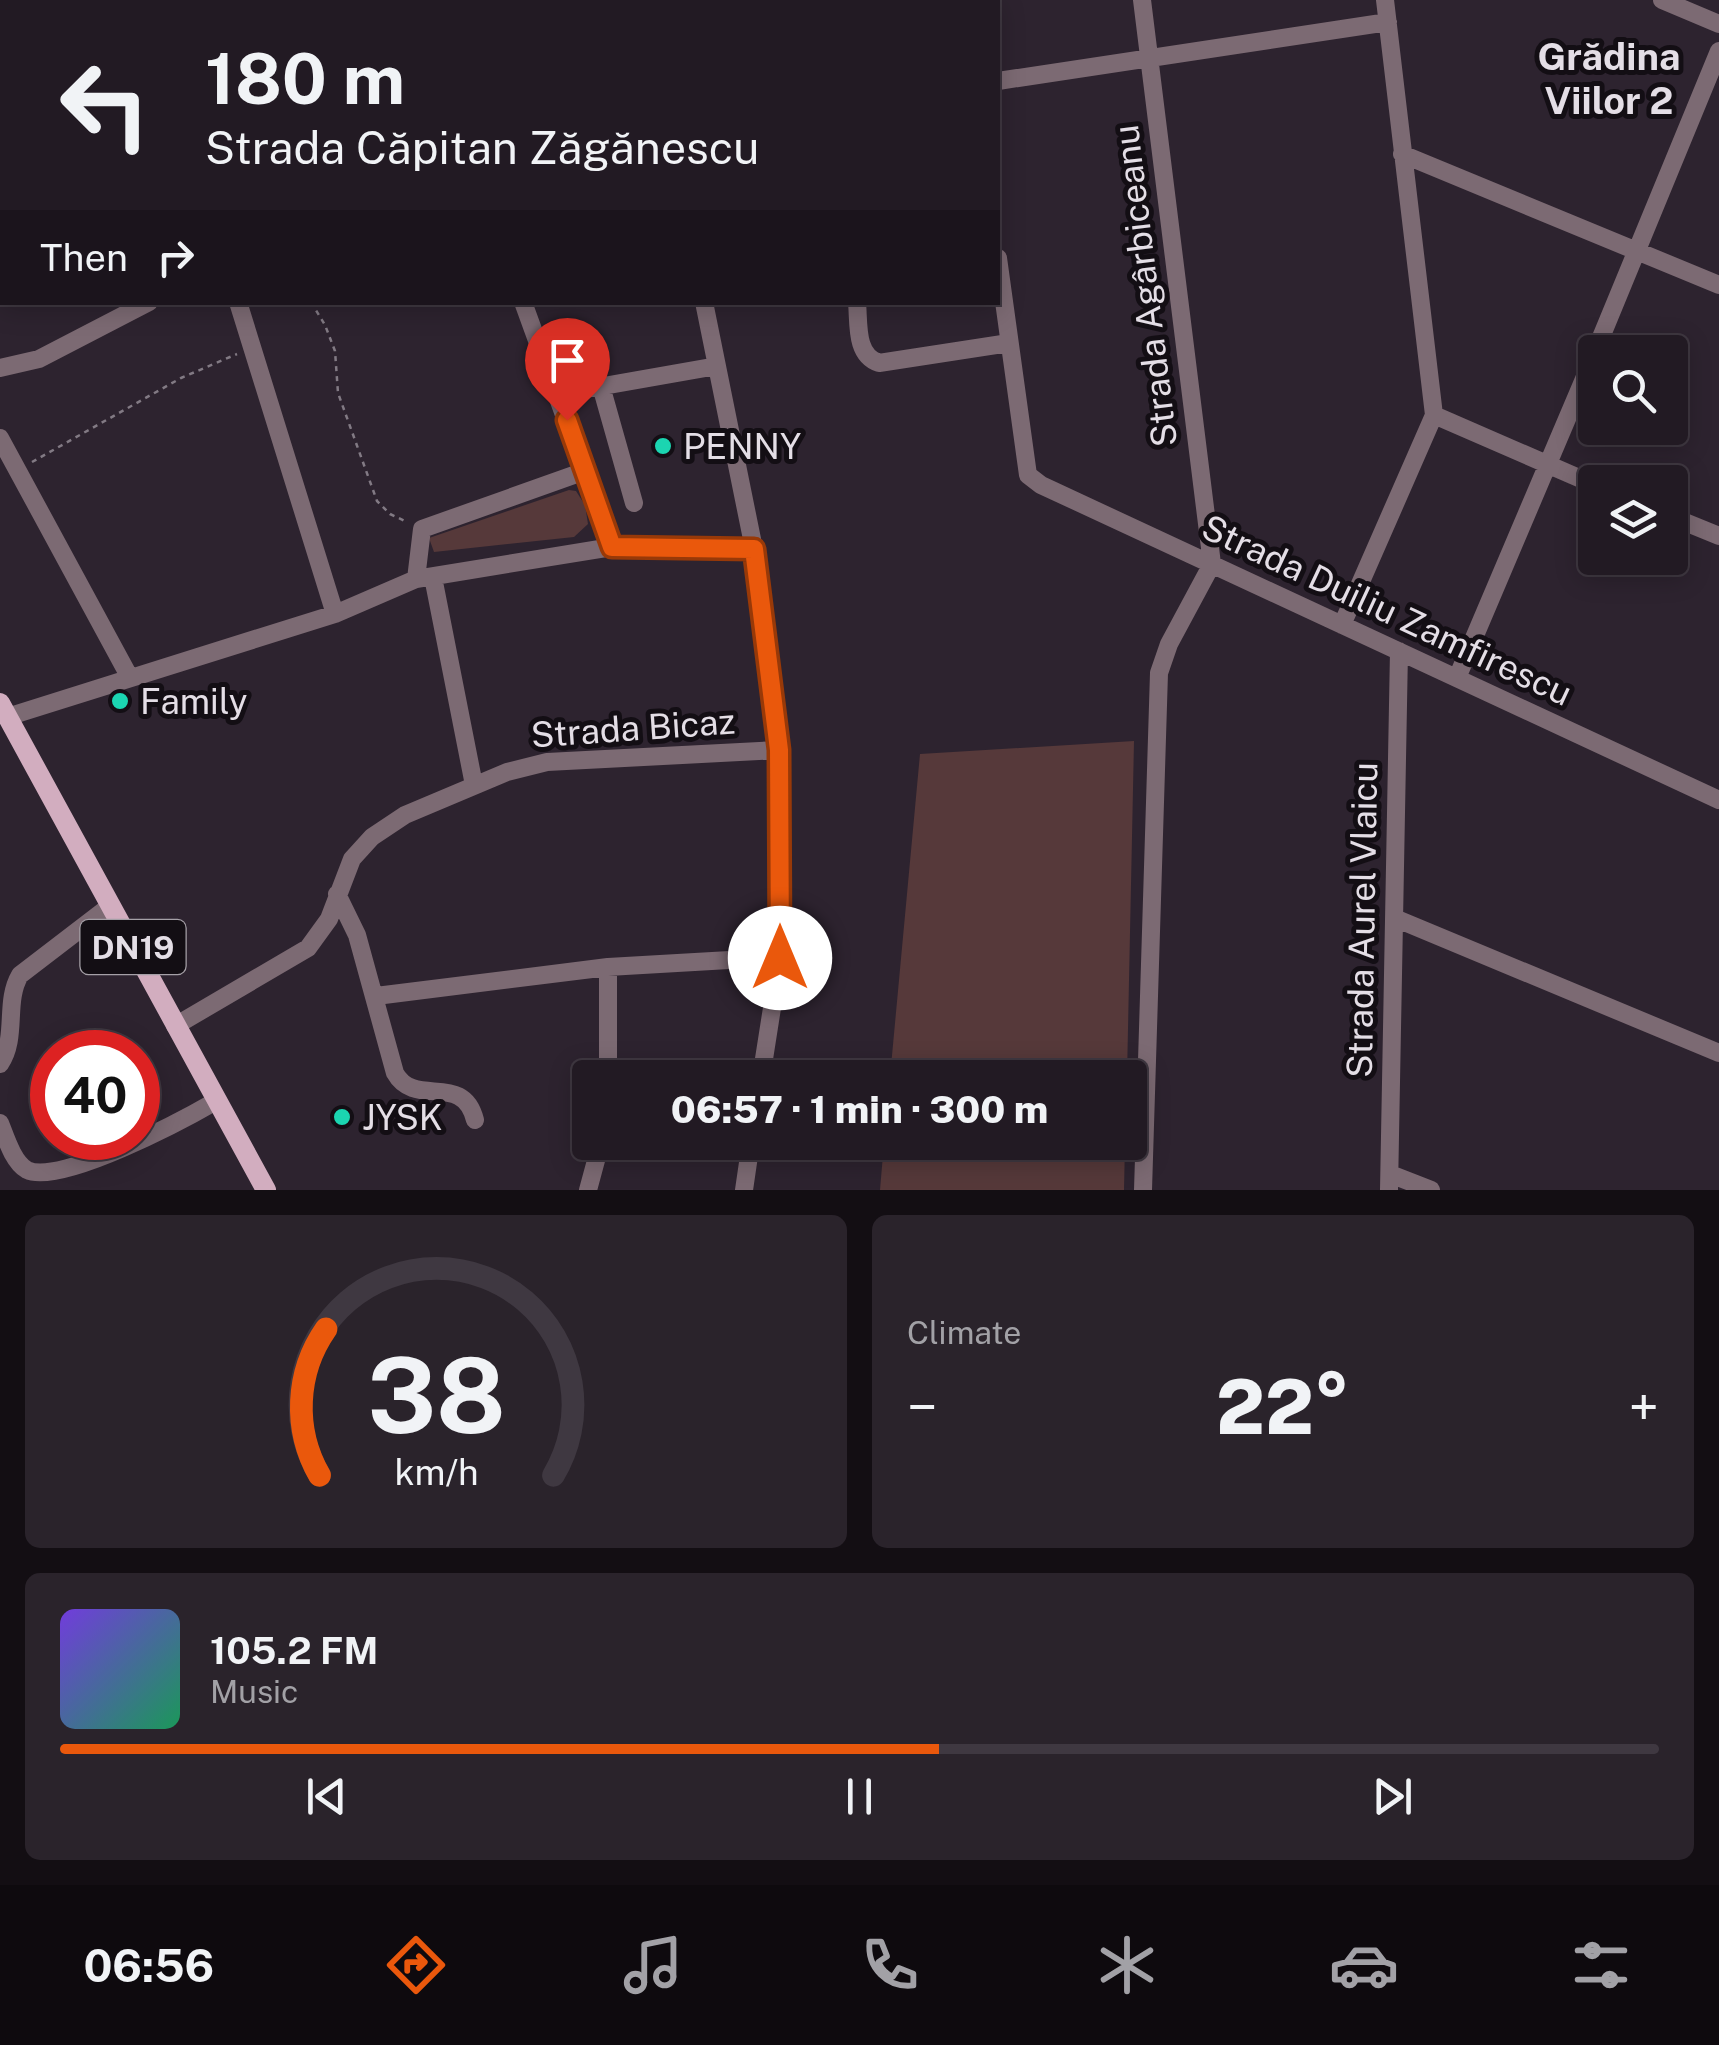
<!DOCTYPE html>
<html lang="en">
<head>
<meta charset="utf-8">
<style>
	:root { --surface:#221a23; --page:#2a232b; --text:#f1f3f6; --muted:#a2a1a6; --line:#3f3841; --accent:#ea580c }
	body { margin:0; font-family:"Public Sans",sans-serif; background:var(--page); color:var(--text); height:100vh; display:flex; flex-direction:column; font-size:38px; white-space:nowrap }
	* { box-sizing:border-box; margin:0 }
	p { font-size:32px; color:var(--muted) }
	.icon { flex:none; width:55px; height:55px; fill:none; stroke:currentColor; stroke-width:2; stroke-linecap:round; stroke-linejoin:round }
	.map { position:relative; height:1190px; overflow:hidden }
	.sheet { display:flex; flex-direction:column; gap:25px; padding:25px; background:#130e13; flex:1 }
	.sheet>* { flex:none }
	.top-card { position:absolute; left:0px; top:0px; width:1000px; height:305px; box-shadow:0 5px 25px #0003,0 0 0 2px var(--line); background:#221a23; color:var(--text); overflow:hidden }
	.controls { position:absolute; left:1578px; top:335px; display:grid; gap:20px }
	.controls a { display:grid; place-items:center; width:110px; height:110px; border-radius:10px; background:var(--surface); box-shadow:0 5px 25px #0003,0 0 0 2px var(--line); font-size:50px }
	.speed { position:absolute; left:30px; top:1030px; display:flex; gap:20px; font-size:50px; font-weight:700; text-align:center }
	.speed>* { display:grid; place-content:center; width:130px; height:130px; border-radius:50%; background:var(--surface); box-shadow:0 5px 25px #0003,0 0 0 2px var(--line); line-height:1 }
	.speed .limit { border:15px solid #d22; background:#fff; color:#111 }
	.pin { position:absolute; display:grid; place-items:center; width:85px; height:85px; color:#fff; margin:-102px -42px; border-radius:50% 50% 50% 0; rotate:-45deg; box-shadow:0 0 10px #0007 }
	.pin .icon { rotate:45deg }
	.me { position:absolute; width:110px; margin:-55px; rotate:0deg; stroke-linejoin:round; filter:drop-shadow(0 0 8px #0008) }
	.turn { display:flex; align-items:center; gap:35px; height:210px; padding:0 40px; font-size:45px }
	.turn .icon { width:130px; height:130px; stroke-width:2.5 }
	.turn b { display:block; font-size:70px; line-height:85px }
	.then { display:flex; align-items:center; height:95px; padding:0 40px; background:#0003; gap:20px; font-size:38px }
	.big { font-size:75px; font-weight:800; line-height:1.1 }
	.sheet .tile { flex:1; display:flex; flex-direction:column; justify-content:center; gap:15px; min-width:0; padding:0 35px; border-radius:15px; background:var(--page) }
	.sheet .dial { align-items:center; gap:0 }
	.dial svg { height:260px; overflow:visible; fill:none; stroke:var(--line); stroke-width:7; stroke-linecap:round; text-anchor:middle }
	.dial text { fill:var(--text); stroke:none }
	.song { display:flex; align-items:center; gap:30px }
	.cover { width:120px; height:120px; border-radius:15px; background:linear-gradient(135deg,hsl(260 70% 55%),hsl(150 70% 35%)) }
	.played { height:10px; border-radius:5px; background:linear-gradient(90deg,var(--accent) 55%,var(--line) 55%) }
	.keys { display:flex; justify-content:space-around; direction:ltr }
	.heat { display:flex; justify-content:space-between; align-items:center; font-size:55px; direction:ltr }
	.sheet .tiles { flex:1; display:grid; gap:25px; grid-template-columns:1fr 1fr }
	.tile:last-child { grid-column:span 2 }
	.trip { position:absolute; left:572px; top:1060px; width:575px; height:100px; border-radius:10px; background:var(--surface); box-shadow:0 5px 25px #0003,0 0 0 2px var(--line); font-weight:800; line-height:100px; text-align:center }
	.tab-bar { display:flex; height:160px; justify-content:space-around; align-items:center; background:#0e0a0e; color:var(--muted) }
	.tab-bar .icon { width:70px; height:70px }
	.tab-bar .selected { color:var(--accent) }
	.tab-bar b { font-size:45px; color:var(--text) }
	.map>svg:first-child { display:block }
	.green { fill:#56393a }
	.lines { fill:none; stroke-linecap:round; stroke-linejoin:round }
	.path { stroke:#827a84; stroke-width:2.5; stroke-dasharray:5 5; stroke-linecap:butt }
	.minor { stroke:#7c6a73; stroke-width:18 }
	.major { stroke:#d2adbf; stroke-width:20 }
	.route-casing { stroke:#983908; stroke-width:25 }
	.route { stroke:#ea580c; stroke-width:18 }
	.poi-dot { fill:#1bd5b1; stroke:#130e14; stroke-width:4 }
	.labels { text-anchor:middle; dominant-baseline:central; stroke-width:10; stroke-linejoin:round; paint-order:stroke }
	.shield { fill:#130e14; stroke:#a5a0a7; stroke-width:2.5 }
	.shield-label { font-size:32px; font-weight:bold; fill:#e4dee6 }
	.street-label { font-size:35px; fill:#e4dee6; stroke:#130e14 }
	.poi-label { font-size:35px; fill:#e4dee6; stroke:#130e14; text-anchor:start }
	.neighbourhood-label { font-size:38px; font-weight:bold; fill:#e4dee6; stroke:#130e14 }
</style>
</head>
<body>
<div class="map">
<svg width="1719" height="1190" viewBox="0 0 1719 1190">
	<rect width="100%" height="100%" fill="#2d232f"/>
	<!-- green -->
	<path class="green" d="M569 490 576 491 585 505 588 524 574 537 434 552 429 538Z
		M1134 741 1127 1077H890L920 754Z
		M884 1143H1125L1124 1190H880Z"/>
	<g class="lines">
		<!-- path -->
		<path class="path" d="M11 0 12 2
			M154 0 157 2
			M231 0 232 2
			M311 302 325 325 335 351 338 393 377 501 390 514 407 522
			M32 462 181 378 237 354"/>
		<!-- minor -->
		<path class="minor" d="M409 0 410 2
			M642 0V2
			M1142 0 1212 564
			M1662 0 1719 24
			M0 30 2 34
			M998 81 1388 22
			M1402 154 1719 285
			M998 258 1028 475 1041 485 1719 800
			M238 302 335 614
			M523 302 612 547
			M704 302 754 549 779 750 780 957 761 1078
			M857 302C859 324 855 355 879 363L1009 343
			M1595 352 1719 51
			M0 368 39 359 149 302
			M601 386 634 503
			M558 394 717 366
			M1434 415 1595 485
			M0 438 129 676
			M1670 516 1719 536
			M433 577 474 785
			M416 579 422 529 585 471
			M1342 625 1434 415 1385 0
			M1457 678 1595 353
			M7 717 335 614 416 579 612 547 754 549
			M337 894 357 935 395 1073C415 1109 463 1071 475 1120
			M1397 919 1719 1053
			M376 996 608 967 780 957
			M175 1026 308 948 329 919 352 859 372 837 405 815 507 772 547 762 779 750
			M0 1064C18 1037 4 1002 20 975L110 906
			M608 1078V967
			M0 1123C6 1138 13 1162 27 1170 60 1186 185 1119 216 1101
			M1390 1174 1431 1190
			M588 1190 601 1142
			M744 1190 751 1142
			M1143 1190 1159 673 1169 644 1212 564
			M1389 1190 1399 651"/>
		<!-- major -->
		<path class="major" d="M0 703 266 1190"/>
	</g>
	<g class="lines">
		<defs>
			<path id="route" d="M567 420 612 547 754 549 779 750 780 958"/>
		</defs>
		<!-- route casing -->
		<use href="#route" class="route-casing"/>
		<!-- route -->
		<use href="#route" class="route"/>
	</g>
	<!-- markers -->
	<g class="poi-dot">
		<circle cx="663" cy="446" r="10"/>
		<circle cx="120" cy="701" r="10"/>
		<circle cx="342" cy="1117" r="10"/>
	</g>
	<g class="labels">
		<!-- shield labels -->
		<rect class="shield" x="80.5" y="920" width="105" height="54" rx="8"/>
		<g class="shield-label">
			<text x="133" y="947">DN19</text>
		</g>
		<!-- street labels -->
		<g class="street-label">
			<text transform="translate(1145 286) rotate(-97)">Strada Agârbiceanu</text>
			<text transform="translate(1387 610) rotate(25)">Strada Duiliu Zamfirescu</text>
			<text transform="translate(633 728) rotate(-4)">Strada Bicaz</text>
			<text transform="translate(1362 920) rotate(-89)">Strada Aurel Vlaicu</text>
		</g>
		<!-- poi labels -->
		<g class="poi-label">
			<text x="683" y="446">PENNY</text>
			<text x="140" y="701">Family</text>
			<text x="362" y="1117">JYSK</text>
		</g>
		<!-- neighbourhood labels -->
		<g class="neighbourhood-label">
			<text x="1609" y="56">Grădina<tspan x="1609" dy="44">Viilor 2</tspan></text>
		</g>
	</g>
</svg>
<div class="controls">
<a><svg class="icon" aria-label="search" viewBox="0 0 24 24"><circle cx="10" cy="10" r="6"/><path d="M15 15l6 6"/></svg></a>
<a><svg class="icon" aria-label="layers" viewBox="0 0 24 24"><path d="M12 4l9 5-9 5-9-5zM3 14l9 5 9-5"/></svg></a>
</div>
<div class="speed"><div class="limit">40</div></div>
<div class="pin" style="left:567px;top:420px;background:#d93025"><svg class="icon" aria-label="arrive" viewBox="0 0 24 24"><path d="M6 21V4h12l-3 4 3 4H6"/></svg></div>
<svg class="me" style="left:780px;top:958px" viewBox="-20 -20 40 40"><circle r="19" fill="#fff"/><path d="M0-13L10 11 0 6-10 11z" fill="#ea580c"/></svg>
<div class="trip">06:57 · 1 min · 300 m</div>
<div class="top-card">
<div class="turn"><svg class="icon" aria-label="left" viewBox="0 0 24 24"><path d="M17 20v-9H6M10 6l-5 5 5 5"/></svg><div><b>180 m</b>Strada Căpitan Zăgănescu</div></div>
<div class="then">Then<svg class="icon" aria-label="right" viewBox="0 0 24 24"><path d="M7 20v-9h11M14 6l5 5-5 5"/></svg></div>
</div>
</div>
<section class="sheet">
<div class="tiles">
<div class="tile dial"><svg viewBox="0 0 100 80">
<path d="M14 69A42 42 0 1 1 86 69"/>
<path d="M14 69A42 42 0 0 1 16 24" stroke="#ea580c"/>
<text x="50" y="56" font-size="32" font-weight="700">38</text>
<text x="50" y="72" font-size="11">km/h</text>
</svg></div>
<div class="tile"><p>Climate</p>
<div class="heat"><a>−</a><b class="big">22°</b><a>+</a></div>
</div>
<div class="tile">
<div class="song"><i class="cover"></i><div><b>105.2 FM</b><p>Music</p></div></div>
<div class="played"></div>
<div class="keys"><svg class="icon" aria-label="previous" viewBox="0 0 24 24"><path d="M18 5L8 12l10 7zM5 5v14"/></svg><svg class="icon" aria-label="pause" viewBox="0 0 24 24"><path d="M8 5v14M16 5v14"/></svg><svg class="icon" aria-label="next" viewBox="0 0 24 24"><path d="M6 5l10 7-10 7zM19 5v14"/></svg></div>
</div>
</div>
</section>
<nav class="tab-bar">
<b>06:56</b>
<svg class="icon selected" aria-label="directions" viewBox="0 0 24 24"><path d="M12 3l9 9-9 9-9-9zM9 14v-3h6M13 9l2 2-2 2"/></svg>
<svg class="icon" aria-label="music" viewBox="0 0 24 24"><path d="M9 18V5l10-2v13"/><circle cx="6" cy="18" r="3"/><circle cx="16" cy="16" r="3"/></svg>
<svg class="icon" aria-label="phone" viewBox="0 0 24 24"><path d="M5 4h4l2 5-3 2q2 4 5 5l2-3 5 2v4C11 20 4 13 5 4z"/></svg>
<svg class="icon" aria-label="climate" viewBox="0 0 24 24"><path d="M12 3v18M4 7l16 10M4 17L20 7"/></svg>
<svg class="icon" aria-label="car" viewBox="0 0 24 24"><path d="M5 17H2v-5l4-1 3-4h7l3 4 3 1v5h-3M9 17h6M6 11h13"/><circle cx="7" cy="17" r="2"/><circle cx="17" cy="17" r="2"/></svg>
<svg class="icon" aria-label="filters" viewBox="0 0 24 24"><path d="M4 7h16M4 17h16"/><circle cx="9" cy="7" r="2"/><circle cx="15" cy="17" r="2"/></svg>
</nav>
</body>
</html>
